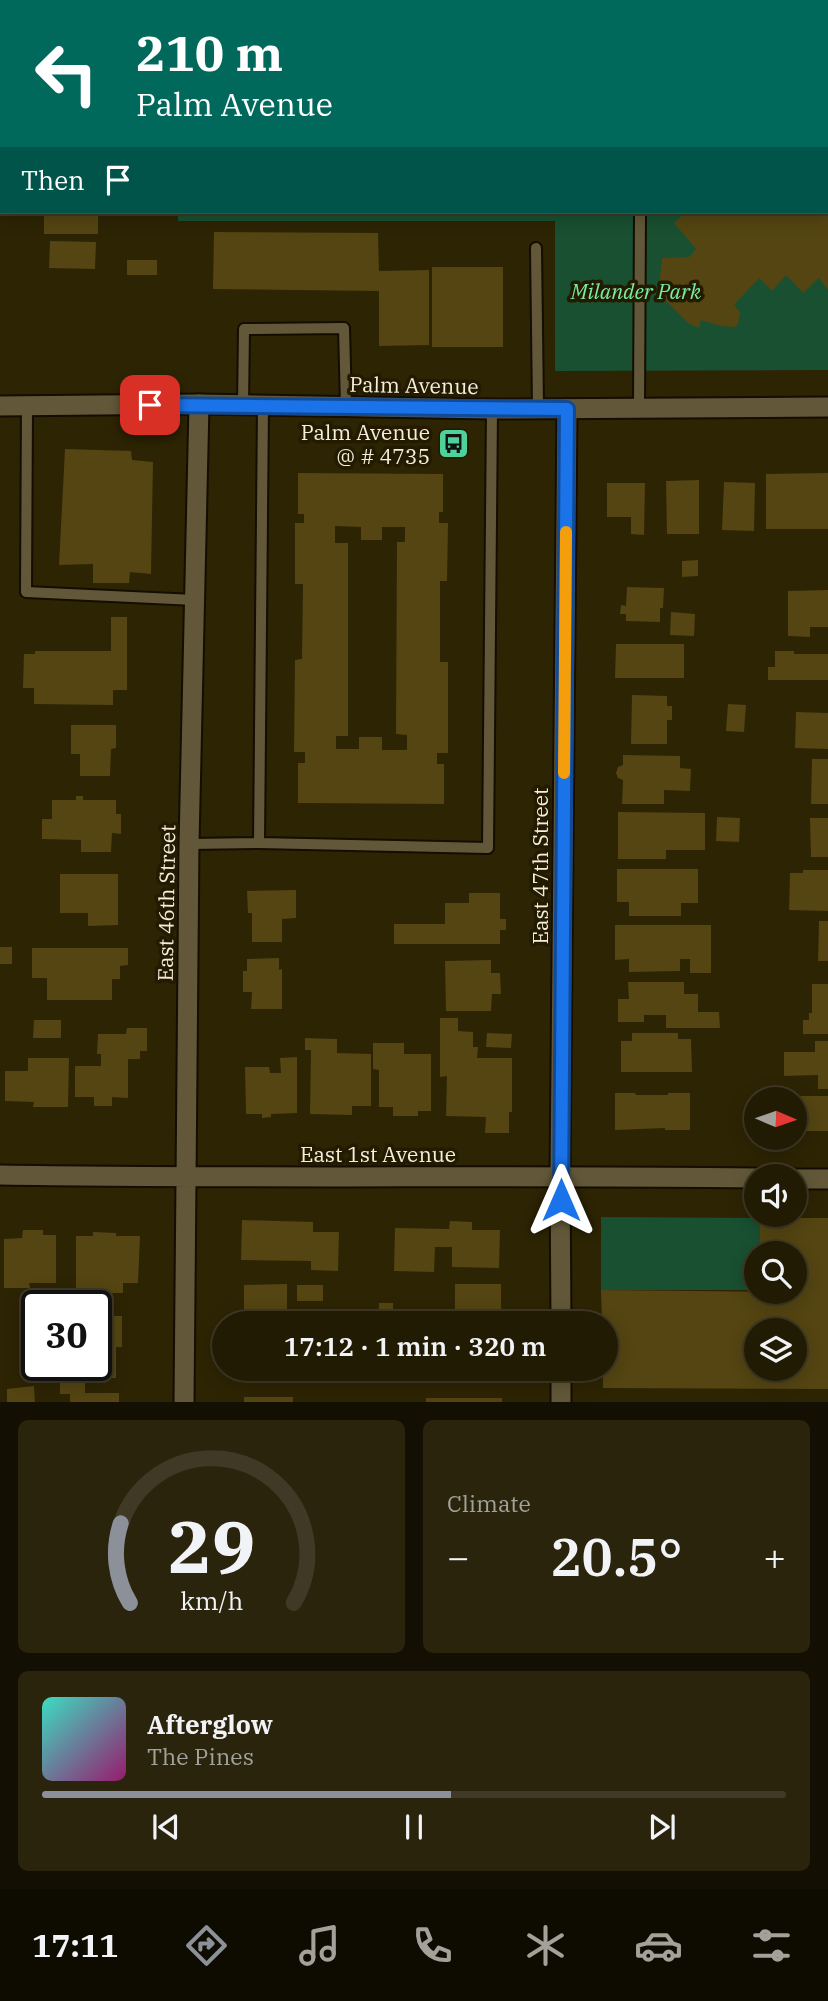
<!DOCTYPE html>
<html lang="en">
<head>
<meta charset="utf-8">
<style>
	:root { --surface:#221b03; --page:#2a240d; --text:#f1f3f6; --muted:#a2a19a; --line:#3f3925; --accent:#8c9099 }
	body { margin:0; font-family:"IBM Plex Serif",serif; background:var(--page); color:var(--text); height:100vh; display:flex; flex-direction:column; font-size:26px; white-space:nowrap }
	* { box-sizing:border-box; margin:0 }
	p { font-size:23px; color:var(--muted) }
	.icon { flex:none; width:38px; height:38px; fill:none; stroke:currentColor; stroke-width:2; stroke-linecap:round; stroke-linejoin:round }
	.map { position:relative; height:1402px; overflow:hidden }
	.sheet { display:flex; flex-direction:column; gap:18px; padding:18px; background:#130f02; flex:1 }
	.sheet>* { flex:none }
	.banner { position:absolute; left:0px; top:0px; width:830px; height:214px; box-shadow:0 4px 18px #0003,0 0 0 2px var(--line); background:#00695c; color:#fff; overflow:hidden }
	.needle { width:46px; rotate:92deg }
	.fabs { position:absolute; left:744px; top:1087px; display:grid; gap:14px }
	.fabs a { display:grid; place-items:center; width:63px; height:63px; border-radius:50%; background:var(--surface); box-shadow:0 4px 18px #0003,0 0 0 2px var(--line); font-size:35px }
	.speed { position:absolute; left:21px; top:1290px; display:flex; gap:14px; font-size:35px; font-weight:700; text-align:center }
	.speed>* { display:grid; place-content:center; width:91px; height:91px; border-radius:50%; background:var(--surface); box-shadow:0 4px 18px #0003,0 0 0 2px var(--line); line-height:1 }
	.speed .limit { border:4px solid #111; border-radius:10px; background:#fff; color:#111 }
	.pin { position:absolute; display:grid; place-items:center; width:60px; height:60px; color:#fff; margin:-30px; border-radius:14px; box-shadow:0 4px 10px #0006 }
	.me { position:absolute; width:77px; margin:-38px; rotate:0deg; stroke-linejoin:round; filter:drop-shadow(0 0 5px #0008) }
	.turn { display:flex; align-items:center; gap:24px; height:147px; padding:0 21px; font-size:32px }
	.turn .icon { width:91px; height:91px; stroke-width:2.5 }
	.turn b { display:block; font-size:49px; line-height:60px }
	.then { display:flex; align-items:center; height:66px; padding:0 21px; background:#0003; gap:14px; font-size:26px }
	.big { font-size:52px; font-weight:600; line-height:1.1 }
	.sheet .tile { flex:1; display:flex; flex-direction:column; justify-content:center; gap:10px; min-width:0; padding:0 24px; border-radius:10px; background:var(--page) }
	.sheet .dial { align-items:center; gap:0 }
	.dial svg { height:182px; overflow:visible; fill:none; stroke:var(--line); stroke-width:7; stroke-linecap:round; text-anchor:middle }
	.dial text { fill:var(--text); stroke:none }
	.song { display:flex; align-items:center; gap:21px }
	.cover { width:84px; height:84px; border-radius:10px; background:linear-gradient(135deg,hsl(170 70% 55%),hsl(320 70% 35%)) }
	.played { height:7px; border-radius:4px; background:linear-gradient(90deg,var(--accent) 55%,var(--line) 55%) }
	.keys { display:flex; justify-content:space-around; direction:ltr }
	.heat { display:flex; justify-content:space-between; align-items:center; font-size:38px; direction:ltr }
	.sheet .tiles { flex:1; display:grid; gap:18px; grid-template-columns:1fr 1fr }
	.tile:last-child { grid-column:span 2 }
	.trip { position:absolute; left:212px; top:1311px; width:406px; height:70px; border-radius:35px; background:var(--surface); box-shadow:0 4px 18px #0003,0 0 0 2px var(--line); font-weight:600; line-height:70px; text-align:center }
	.tab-bar { display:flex; height:112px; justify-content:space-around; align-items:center; background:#0e0b01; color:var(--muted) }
	.tab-bar .icon { width:49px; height:49px }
	.tab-bar .selected { color:var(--accent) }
	.tab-bar b { font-size:32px; color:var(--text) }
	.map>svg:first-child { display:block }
	.green { fill:#195031 }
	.building { fill:#544512; fill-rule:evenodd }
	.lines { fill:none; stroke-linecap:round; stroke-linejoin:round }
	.service-casing { stroke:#140d00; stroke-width:14 }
	.minor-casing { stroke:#140d00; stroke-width:23 }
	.secondary-casing { stroke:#140d00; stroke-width:23 }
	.service { stroke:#625839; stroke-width:10 }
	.minor { stroke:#625839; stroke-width:19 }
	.secondary { stroke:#625839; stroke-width:19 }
	.route-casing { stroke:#114b97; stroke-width:18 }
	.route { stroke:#1a73e8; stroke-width:12 }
	.slow { stroke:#f59e0b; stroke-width:12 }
	.labels { text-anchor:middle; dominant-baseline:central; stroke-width:7; stroke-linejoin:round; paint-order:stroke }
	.park-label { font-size:21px; font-style:italic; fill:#78eda6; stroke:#231a00 }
	.street-label { font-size:21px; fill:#f4eedd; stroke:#231a00 }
	.poi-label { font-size:21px; fill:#f4eedd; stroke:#231a00; text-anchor:end }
</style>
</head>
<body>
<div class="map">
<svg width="828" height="1403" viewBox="0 0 828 1403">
	<rect width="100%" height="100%" fill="#2d2404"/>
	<!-- green -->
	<path class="green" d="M176 0H828V370L555 371V221H178V212H828V2H176Z
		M601 1217 760 1218V1253H756V1290H601Z"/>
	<!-- building -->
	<path class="building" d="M44 212H98V234H44Z
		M686 212H828V290L819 278 803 293 786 275 772 291 759 278 734 305 740 312 738 324 734 327 721 326 701 320 699 328 688 323 663 298 659 287 662 258 689 257 696 249 674 223Z
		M214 232 378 233 379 271 429 270V345L379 346V291L213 289Z
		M50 241 96 242 95 269 49 268Z
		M127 260H157V275H127Z
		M432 267H503V347H432Z
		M65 449 131 451 132 460 153 462 151 574 130 572 129 583H93V564L59 565Z
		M298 473 443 474V512H439V523H448L447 581H440V662H448V753H437V764H444V804L298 803V763H305V752H294L295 660 302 659 303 584H295V523H304V514H298ZM335 526 361 527V540H382V527H405V542H397L396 734 407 735V750H382V737H359V749H336V736H348V543H335Z
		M828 473V529H766V474Z
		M699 480V534H667L666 481Z
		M724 482 755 483 754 531 722 530Z
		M607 483H645L644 535 631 534V517H607Z
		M698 560V576L682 577V561Z
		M627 587 664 588 663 608H660V622L626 621V614H620L621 605 626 606Z
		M828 590V627H810V637L788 636V591Z
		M671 612 695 614 694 636 670 635Z
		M111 617H127V690H113V705L34 704V688H23L24 654H35V651H111Z
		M616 644H684V678H615Z
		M775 651H794V654H828V680H768V667H775Z
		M632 695 667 696V706H672V720H667V744H631Z
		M728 704 746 705 744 732 726 731Z
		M796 712 828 713V749L795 748Z
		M71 725H116V748L111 749 110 776H80V754H71Z
		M623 755 680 756V768L691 769 690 791 664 790V804H622L623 780 618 778 616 773 618 767 623 765Z
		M812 759H828V804H811Z
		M76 796H83V800H116V814H121V834L112 833 111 852H81V840L42 839V819H52V800H76Z
		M618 812 705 813V850H666V859H618Z
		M717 817 740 818 739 842 716 841Z
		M810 818H828V857H811Z
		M617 869H698V903H681V916H629V902H617Z
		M803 870H828V911L789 910 790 873H803Z
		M60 874H118V925L88 926V913H60Z
		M296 890V918L282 919V942H252V913H248L247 891Z
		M469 893H500V919H506V930H500V944H394V924H445V903H469Z
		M819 921H828V961H818Z
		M615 925H711V973H690V959H680V971L629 972V959L615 960Z
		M0 947H12V964H0Z
		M32 948H128V965L120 966V979H112V1000H47V978H32Z
		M279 958V970L282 969V1009H251L252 992H243V971H247V959Z
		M491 960V973H500L501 994H492L491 1011H446L445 961Z
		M628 982H684V994H698V1012H719L720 1028H666V1015H644V1022H618V999H629Z
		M812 984H828V1034H803V1020H809V1013H812Z
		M440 1018H458V1031L473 1032V1047H478L477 1058H512V1112H509V1133H485L486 1117 446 1116 447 1076 440 1077Z
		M34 1020H61V1038H33Z
		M127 1028H147V1051H140V1059H128V1098L112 1097V1106H94V1097H75V1066H101V1054H97L98 1034H126Z
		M487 1033 512 1034 511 1048 486 1047Z
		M632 1033H678V1039H691L692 1072H621V1041H632Z
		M305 1038 337 1039V1053L371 1054V1106H352V1115L310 1114 311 1050H305Z
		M815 1041H828V1089H818V1075L784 1076V1052H815Z
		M373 1043H404V1054H431V1111H418V1116H393V1107H379V1070L373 1069Z
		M297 1057V1113L271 1114V1117L262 1118V1114H246L245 1067H269L270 1073H281L280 1058Z
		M28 1058H69L68 1107H33L34 1102 5 1101V1071H28Z
		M615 1093H635L636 1095H668V1093H690V1130H665V1128L615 1130Z
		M797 1096H828V1131H794Z
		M760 1218H828V1389L603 1388V1368H606V1323H602L601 1290 794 1292V1253H760ZM756 1330H794V1368H756Z
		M242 1220 313 1222V1232H339L338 1271 311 1270V1261L241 1260Z
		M450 1221 472 1222V1230H500L499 1268 452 1267V1247H435L434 1272 394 1271 395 1228 449 1229Z
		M23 1230H43V1235H56V1283H29L30 1288H4V1239L22 1238Z
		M93 1232 116 1233V1236H140L138 1283H123V1293H76V1236H93Z
		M287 1284V1323H244V1285Z
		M455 1284H501V1323H455Z
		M297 1285H323V1301H297Z
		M379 1303H393V1322L379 1321Z
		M348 1312 366 1313V1323H347Z
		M96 1316H122V1347H116V1378H86V1365H96Z
		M243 1368H325V1380L243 1381Z
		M378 1368H400V1379H378Z
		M412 1368H509V1382H412Z
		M60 1382H85V1393H119V1403H70V1394H60Z
		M34 1386 35 1403H7V1389Z
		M244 1397H293V1403H244Z
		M426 1398H502V1403H426Z"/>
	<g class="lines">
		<defs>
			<path id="service" d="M66 0V2
				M154 2V0
				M642 2V0
				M0 88H2
				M536 248 538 408
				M243 405 244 329 344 328 346 406
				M263 405 259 843 488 848 492 409
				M27 406 26 592 195 600
				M639 408 640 212
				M189 844 259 843"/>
			<path id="minor" d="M0 1175C252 1179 504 1175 756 1178
				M794 1179H828
				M561 1323 560 1175 567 409
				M561 1368V1403
				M184 1403 189 844 199 404"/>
			<path id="secondary" d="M0 406 199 404 492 409 828 407"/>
		</defs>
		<!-- service casing -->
		<use href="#service" class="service-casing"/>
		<!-- minor casing -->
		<use href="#minor" class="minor-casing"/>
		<!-- secondary casing -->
		<use href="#secondary" class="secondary-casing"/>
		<!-- service -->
		<use href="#service" class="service"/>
		<!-- minor -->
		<use href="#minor" class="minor"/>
		<!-- secondary -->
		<use href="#secondary" class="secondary"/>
	</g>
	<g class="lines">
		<defs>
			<path id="route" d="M150 405 567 409 561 1200"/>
		</defs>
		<!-- route casing -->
		<use href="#route" class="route-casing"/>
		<!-- route -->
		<use href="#route" class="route"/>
		<!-- slow -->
		<path class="slow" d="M564 773 566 532"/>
	</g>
	<!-- icons -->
	<defs>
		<symbol id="bus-square" viewBox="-11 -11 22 22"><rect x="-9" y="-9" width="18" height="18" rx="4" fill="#4dd39a" stroke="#231a00"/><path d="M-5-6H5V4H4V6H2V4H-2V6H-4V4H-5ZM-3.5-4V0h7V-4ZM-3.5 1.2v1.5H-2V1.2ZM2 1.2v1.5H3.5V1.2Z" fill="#111"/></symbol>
	</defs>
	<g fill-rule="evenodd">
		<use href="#bus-square" x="436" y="426" width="35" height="35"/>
	</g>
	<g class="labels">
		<!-- park labels -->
		<g class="park-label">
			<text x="636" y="291">Milander Park</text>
		</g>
		<!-- street labels -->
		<g class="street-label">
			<text transform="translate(414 385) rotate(1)">Palm Avenue</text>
			<text transform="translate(540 866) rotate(-90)">East 47th Street</text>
			<text transform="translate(166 903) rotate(-89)">East 46th Street</text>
			<text x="378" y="1154">East 1st Avenue</text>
		</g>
		<!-- poi labels -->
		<g class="poi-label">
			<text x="430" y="432">Palm Avenue<tspan x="430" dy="24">@ # 4735</tspan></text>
		</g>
	</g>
</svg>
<div class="fabs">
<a><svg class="needle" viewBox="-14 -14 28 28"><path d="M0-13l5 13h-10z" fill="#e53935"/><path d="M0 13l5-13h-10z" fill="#a2a19a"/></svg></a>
<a><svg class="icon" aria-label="sound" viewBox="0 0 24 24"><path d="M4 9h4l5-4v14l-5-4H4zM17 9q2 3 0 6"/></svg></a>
<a><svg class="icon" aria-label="search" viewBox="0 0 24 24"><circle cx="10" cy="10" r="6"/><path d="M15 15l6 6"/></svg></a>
<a><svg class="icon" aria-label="layers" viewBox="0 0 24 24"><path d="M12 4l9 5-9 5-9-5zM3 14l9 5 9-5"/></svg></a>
</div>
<div class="speed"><div class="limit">30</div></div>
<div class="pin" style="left:150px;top:405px;background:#d93025"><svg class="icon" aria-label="arrive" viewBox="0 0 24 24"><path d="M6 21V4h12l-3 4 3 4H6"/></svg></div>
<svg class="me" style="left:561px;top:1200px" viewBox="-20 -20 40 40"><path d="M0-17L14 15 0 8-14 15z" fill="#1a73e8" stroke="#fff" stroke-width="4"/></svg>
<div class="trip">17:12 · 1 min · 320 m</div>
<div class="banner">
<div class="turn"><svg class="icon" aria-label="left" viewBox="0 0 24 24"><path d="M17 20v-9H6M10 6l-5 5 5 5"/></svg><div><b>210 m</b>Palm Avenue</div></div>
<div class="then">Then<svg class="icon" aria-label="arrive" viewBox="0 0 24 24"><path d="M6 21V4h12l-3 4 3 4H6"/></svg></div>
</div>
</div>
<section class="sheet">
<div class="tiles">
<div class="tile dial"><svg viewBox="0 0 100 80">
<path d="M14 69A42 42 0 1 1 86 69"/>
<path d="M14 69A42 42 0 0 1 10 34" stroke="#8c9099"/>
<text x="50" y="56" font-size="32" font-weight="700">29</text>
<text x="50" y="72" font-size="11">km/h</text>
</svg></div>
<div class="tile"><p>Climate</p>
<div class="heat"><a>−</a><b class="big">20.5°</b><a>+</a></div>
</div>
<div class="tile">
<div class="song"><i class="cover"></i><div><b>Afterglow</b><p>The Pines</p></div></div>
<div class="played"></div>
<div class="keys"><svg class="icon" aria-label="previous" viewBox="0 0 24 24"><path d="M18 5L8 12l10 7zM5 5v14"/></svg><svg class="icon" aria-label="pause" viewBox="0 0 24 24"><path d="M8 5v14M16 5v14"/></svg><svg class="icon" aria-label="next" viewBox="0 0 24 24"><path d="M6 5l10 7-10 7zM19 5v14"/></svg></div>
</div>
</div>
</section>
<nav class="tab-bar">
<b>17:11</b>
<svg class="icon selected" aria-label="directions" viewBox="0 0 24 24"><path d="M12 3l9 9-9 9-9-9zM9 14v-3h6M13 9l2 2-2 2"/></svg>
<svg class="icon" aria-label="music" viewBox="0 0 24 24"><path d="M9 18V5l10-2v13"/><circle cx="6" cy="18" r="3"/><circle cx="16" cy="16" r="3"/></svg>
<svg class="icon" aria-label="phone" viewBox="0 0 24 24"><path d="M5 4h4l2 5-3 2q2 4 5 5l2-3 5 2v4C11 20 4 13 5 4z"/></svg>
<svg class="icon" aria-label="climate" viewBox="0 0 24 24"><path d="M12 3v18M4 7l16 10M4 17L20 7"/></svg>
<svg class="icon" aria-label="car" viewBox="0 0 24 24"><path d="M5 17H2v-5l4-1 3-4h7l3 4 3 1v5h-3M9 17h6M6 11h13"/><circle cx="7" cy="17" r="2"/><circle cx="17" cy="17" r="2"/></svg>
<svg class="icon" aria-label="filters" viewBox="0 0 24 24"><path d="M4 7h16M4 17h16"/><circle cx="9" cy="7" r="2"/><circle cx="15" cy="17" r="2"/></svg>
</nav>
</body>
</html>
